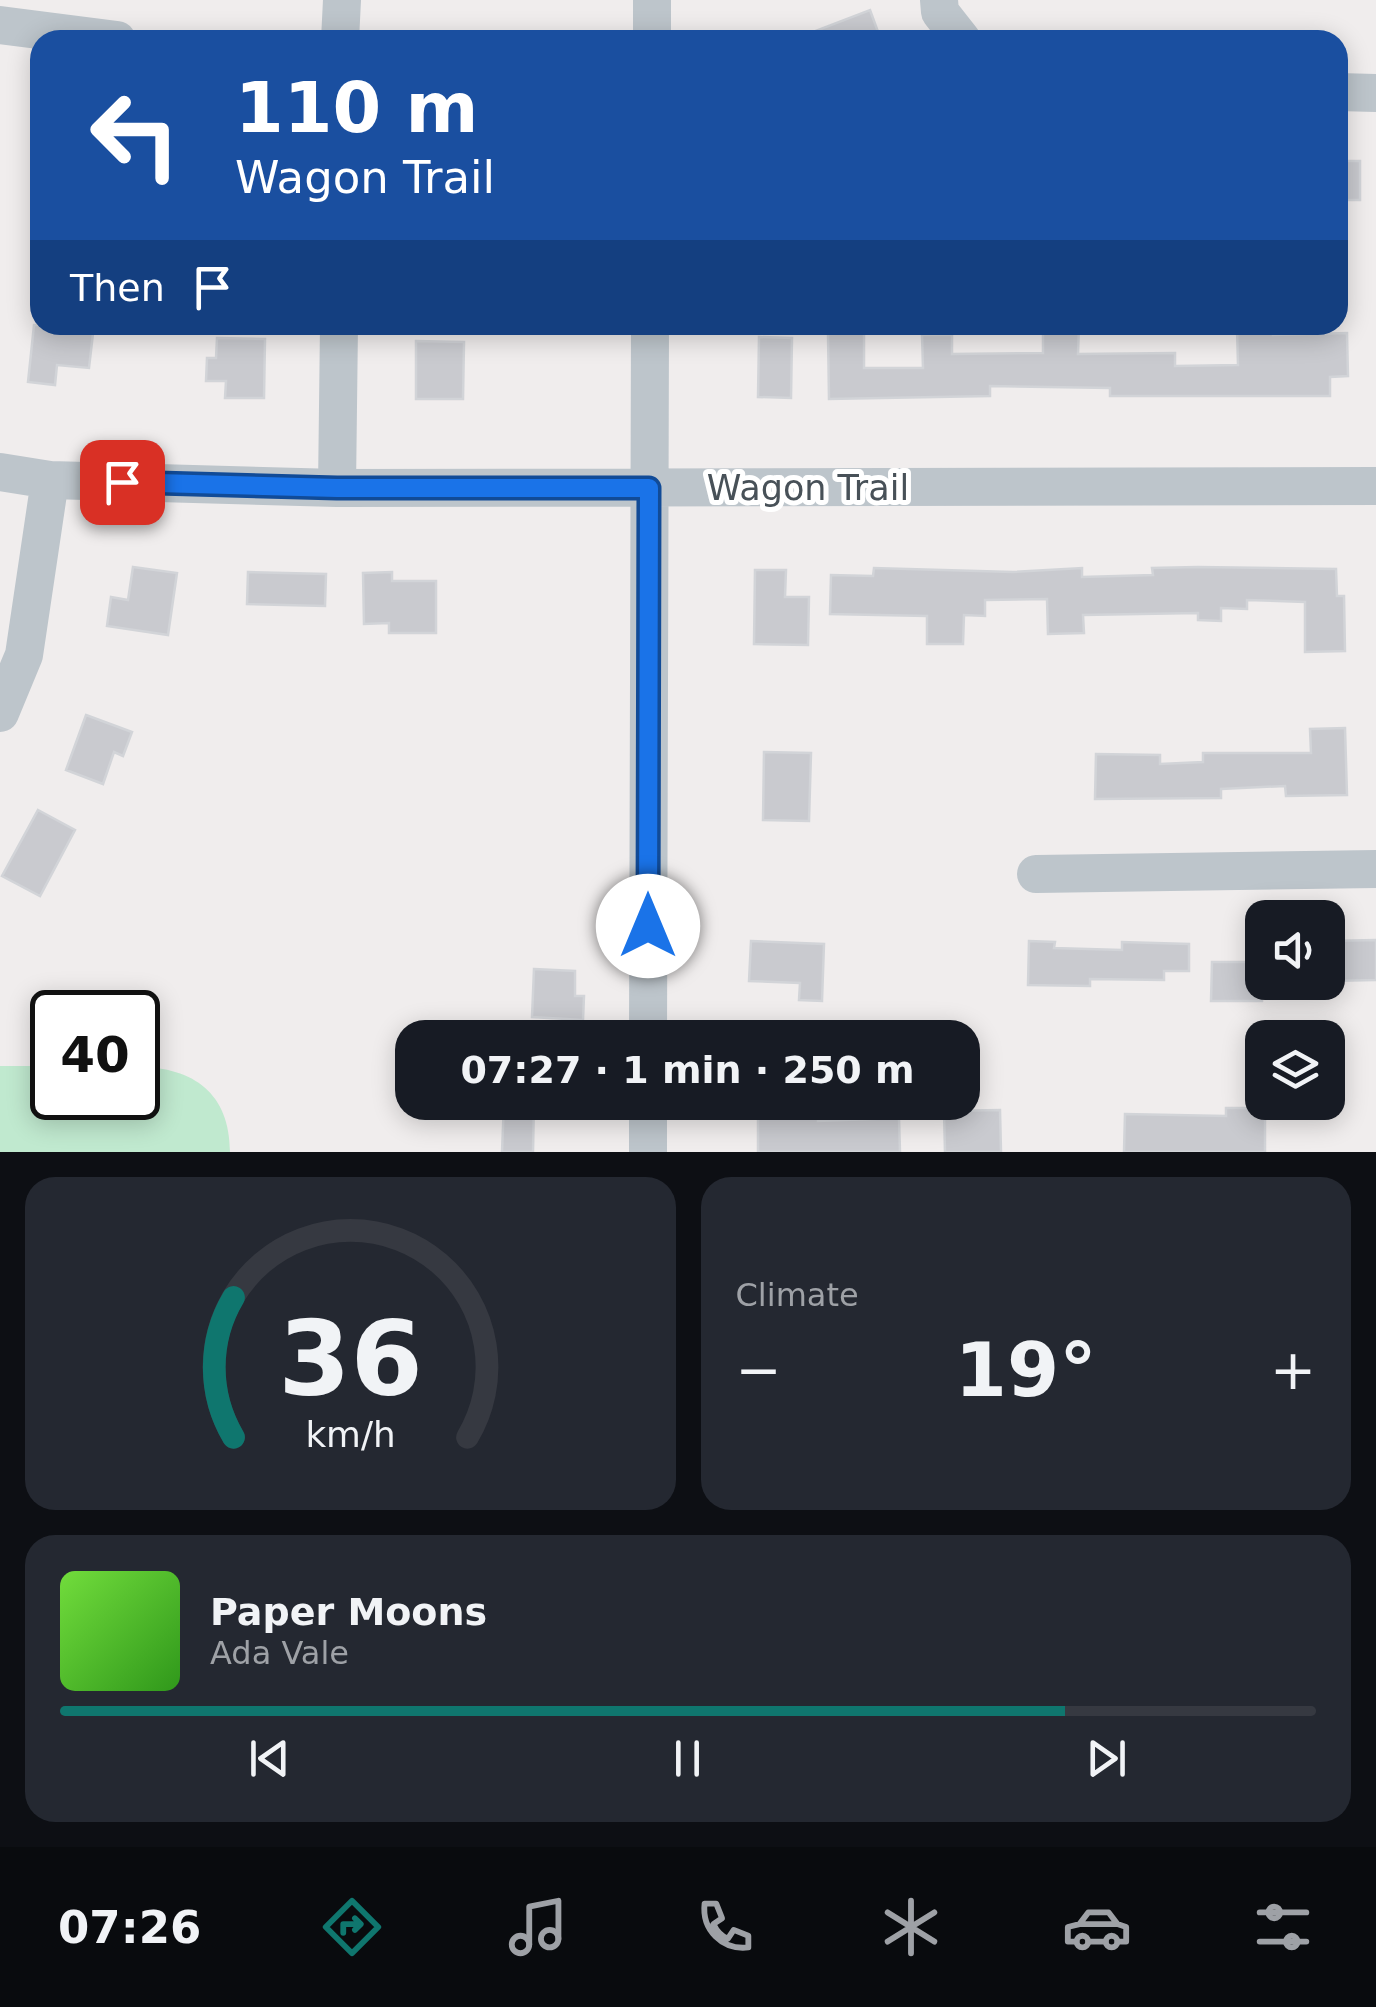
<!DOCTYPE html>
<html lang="en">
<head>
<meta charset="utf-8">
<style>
	:root { --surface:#171b24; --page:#242831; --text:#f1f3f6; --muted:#9ea1a6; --line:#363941; --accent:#0f766e }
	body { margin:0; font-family:"DejaVu Sans",sans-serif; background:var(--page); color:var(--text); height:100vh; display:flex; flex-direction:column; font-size:38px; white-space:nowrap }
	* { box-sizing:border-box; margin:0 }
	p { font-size:32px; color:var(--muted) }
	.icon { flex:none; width:55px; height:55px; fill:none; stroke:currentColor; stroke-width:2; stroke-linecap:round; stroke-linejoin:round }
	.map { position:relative; height:1152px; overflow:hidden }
	.panel { display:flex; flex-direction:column; gap:25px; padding:25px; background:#0d0f14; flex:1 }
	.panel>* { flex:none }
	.guide { position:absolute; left:30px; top:30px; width:1318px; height:305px; border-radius:30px; box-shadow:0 5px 25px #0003; background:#1a4fa0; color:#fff; overflow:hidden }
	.tools { position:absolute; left:1245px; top:900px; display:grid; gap:20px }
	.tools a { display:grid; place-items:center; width:100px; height:100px; border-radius:20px; background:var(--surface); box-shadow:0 5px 25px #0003; font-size:50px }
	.speed { position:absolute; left:30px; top:990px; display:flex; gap:20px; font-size:50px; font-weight:700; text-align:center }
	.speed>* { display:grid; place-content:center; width:130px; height:130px; border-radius:50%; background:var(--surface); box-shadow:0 5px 25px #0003; line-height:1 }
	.speed .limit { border:5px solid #111; border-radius:15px; background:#fff; color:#111 }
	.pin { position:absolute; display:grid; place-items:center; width:85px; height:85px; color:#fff; margin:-42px; border-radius:20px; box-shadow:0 5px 15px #0006 }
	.me { position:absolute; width:110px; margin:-55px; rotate:0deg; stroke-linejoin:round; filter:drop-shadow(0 0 8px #0008) }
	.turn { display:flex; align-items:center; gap:35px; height:210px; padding:0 40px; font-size:45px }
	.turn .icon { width:130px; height:130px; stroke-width:2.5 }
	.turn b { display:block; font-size:70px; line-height:85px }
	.then { display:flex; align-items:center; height:95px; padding:0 40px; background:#0003; gap:20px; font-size:38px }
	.big { font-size:75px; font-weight:700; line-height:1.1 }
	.panel .widget { flex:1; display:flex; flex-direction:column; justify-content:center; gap:15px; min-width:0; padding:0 35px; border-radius:30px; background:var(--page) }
	.panel .dial { align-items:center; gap:0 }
	.dial svg { height:260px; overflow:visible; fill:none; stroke:var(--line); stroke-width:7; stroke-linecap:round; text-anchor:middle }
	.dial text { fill:var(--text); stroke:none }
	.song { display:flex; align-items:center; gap:30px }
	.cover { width:120px; height:120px; border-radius:15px; background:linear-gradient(135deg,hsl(100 70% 55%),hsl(110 70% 35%)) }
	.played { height:10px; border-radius:5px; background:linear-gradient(90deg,var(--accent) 80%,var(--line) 80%) }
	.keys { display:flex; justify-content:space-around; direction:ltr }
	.heat { display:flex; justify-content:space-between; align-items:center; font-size:55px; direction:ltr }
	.panel .tiles { flex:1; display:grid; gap:25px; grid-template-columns:1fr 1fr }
	.widget:last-child { grid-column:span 2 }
	.trip { position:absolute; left:395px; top:1020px; width:585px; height:100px; border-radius:30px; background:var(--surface); box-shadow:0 5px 25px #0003; font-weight:700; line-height:100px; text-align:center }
	.tabs { display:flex; height:160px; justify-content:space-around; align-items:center; background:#090b0e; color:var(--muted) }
	.tabs .icon { width:70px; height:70px }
	.tabs .on { color:var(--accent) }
	.tabs b { font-size:45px; color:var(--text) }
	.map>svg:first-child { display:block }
	.green { fill:#c0e9cf }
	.building { fill:#c9cacf; stroke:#d2d4d8; stroke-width:2.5 }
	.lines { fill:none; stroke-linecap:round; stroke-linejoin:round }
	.minor { stroke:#bdc5cb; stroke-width:38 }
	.route-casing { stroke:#114b97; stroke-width:25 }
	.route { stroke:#1a73e8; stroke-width:18 }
	.labels { text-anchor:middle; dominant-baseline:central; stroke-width:10; stroke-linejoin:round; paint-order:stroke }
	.street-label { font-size:35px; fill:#485158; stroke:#fff }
</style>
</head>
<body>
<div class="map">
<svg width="1376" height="1152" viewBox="0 0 1376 1152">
	<rect width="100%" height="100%" fill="#f0eded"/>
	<!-- green -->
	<path class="green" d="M0 1066H52V1098H138V1067C194 1067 230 1094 230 1152H0Z"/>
	<!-- building -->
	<path class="building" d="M870 10 881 40H797V38Z
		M1338 161H1360V200H1338Z
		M34 325H94L89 368 57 365 55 385 28 382Z
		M1043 325H1079L1078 354 1175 353V366L1238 365 1237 328H1273V335L1347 333 1348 376 1330 377V396H1110V388L990 386V396L829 399 828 334 864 333V368H923L922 335H952V354L1043 353Z
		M759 337 792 338 791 398 758 397Z
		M217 338 265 339 264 398H225L226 381H206L207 358H216Z
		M416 341 464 342 463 399H416Z
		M133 567 177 573 168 635 107 626 111 597 128 600Z
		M1198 567 1336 569 1337 596H1344L1345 651 1305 652V602L1247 600V609L1221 608V621L1198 620V613L1083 615 1084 633 1048 634 1047 599 985 600V616L964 615 963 644H927V616L830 614 831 575 873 576 874 568 1013 572 1082 568V577L1153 575 1152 568Z
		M755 570H786L785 597H809L808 645 754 644Z
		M248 572 326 574 325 606 247 604Z
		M392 572V581H436V633H389V623L364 624 363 573Z
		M86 715 132 732 123 756 114 752 103 784 66 770Z
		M1345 728 1347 795 1286 796 1285 786 1221 789V798L1095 799 1096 754 1160 755V764L1203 762V753H1311L1310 729Z
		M764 752 811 753 809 821 763 820Z
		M38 810 75 830 40 896 2 876Z
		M1376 940V980L1328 981V941Z
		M751 941 824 944 822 1001 799 1000 800 983 749 981Z
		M1029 941 1055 942 1054 948 1122 950V942L1189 944V971H1164V980L1090 979V986L1028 985Z
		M1212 962H1262V1001H1211Z
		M534 969 575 971V996H584L583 1020 532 1017Z
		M504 1102H534L533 1152H502Z
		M797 1102H818V1121L899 1118 900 1152H758V1118H797Z
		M1226 1108H1265V1152H1124L1125 1114 1226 1116Z
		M1000 1110 1001 1152H945L944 1111Z"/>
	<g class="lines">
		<!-- minor -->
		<path class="minor" d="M939 0 940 12 962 40
			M0 25 117 40
			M340 40 342 0
			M652 40V0
			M1338 92 1376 93
			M0 472 50 480 337 488 1376 486
			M337 488 339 325
			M0 713 24 655 50 480
			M1036 874 1376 869
			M648 1038 650 325
			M648 1102V1152"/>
	</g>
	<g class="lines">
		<defs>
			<path id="route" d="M122 482 337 488H649L648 926"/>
		</defs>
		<!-- route casing -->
		<use href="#route" class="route-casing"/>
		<!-- route -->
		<use href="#route" class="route"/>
	</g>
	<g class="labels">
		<!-- street labels -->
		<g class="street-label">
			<text x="808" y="488">Wagon Trail</text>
		</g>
	</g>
</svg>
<div class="tools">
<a><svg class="icon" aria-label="sound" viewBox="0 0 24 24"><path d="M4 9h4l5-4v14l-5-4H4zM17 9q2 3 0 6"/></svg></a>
<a><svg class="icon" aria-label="layers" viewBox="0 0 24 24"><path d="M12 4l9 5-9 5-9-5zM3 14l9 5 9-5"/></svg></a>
</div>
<div class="speed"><div class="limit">40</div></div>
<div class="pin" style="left:122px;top:482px;background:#d93025"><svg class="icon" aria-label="arrive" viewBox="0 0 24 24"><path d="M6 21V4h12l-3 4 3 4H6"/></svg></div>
<svg class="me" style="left:648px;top:926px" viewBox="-20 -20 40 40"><circle r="19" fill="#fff"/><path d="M0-13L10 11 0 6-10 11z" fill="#1a73e8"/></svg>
<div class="trip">07:27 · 1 min · 250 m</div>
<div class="guide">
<div class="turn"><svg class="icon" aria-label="left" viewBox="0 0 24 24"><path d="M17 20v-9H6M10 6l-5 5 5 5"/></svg><div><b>110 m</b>Wagon Trail</div></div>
<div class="then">Then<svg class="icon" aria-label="arrive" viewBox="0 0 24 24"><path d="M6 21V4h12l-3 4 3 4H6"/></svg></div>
</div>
</div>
<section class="panel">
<div class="tiles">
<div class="widget dial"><svg viewBox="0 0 100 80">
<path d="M14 69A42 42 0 1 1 86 69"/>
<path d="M14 69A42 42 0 0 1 14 26" stroke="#0f766e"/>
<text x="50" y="56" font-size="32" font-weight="700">36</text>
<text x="50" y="72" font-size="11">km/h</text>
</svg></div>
<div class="widget"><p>Climate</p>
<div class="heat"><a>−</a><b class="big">19°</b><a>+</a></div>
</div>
<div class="widget">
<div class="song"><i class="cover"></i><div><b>Paper Moons</b><p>Ada Vale</p></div></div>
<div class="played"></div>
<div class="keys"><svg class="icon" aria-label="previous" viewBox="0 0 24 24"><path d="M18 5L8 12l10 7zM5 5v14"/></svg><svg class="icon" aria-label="pause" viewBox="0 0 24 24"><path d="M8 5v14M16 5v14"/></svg><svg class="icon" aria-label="next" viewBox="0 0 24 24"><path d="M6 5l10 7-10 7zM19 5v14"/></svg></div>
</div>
</div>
</section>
<nav class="tabs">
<b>07:26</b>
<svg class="icon on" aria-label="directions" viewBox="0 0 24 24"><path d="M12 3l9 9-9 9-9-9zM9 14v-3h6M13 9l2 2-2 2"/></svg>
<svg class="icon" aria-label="music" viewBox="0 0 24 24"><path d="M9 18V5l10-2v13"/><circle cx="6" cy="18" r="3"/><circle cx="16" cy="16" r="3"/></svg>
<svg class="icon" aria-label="phone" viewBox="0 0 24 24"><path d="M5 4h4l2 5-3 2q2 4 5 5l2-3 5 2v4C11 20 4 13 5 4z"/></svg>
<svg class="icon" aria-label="climate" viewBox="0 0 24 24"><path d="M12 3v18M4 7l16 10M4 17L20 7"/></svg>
<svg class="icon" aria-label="car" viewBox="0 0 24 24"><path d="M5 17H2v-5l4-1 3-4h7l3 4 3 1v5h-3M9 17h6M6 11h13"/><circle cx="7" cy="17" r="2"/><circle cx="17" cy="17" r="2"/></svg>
<svg class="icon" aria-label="filters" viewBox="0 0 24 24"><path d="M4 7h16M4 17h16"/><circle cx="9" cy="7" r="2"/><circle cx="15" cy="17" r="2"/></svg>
</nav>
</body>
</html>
